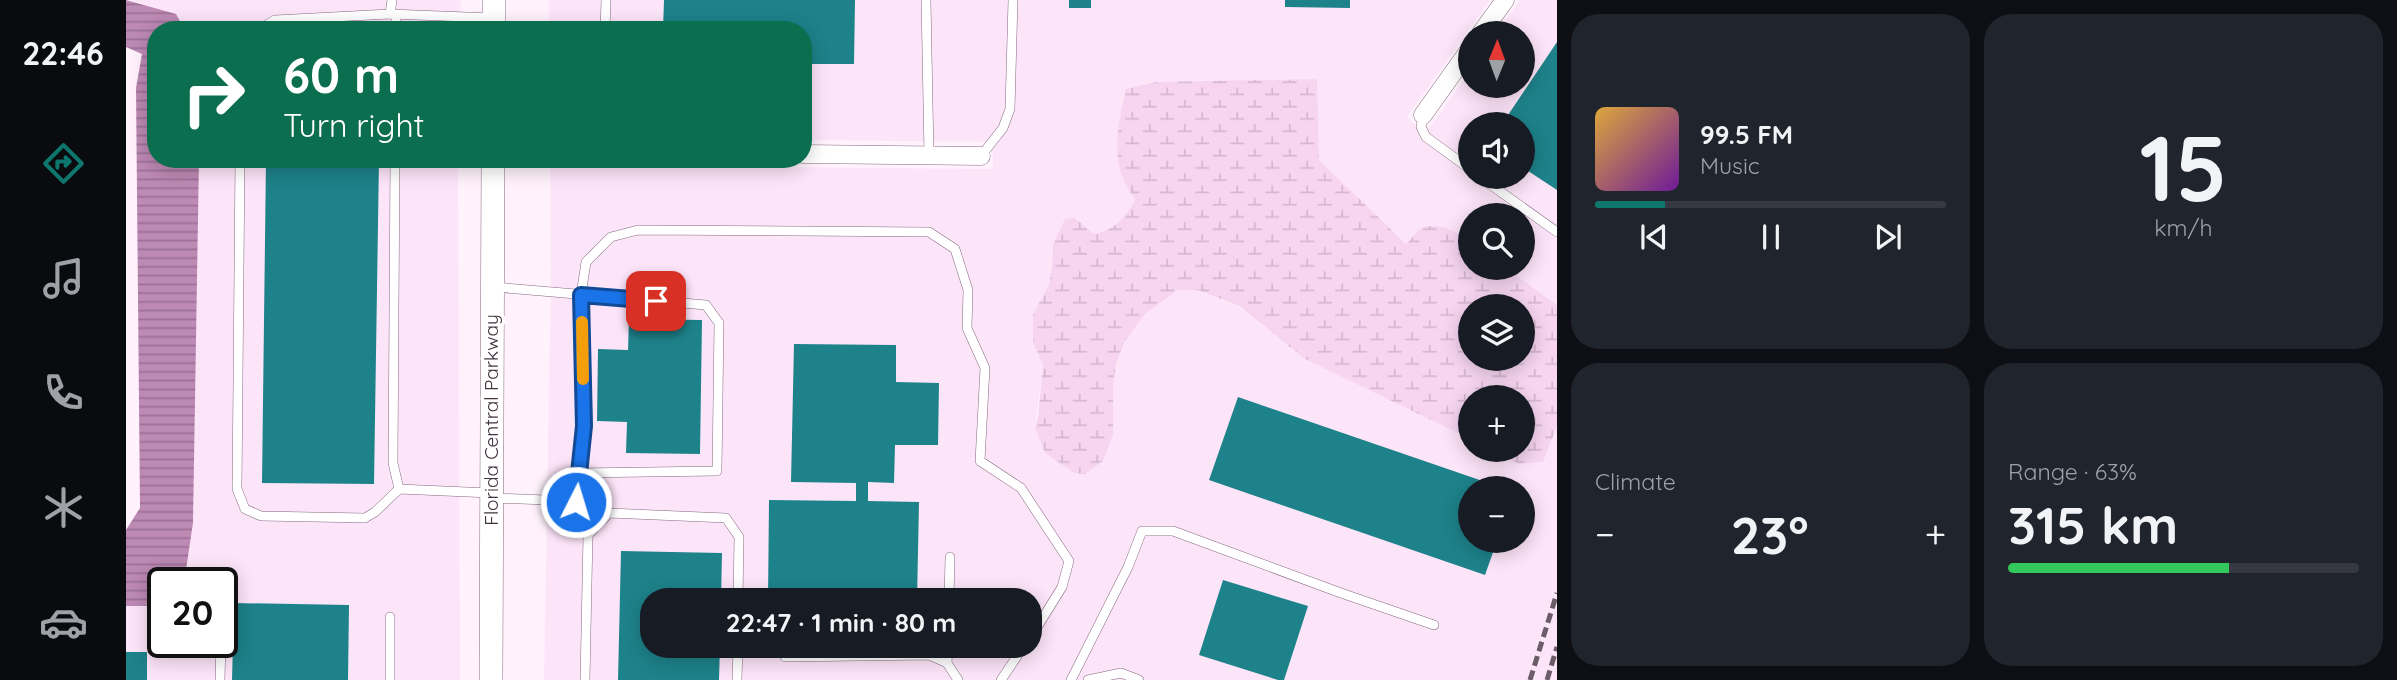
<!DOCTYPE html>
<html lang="en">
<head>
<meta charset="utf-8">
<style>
	:root { --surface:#171b24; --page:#20242c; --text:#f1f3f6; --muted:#9ea1a6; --line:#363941; --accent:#0f766e }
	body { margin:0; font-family:Quicksand,sans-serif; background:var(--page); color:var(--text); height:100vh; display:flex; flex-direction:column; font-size:26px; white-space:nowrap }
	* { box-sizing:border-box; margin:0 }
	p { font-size:23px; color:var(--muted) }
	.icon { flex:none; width:38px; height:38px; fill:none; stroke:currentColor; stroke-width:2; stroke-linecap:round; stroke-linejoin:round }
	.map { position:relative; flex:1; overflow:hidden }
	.details { display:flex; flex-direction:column; gap:14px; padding:14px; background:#0d0f14; width:840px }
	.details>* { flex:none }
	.hud { position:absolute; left:21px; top:21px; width:665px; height:147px; border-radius:28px; box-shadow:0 4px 18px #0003; background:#0b6e4f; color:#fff; overflow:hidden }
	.needle { width:46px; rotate:1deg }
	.fabs { position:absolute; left:1332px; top:21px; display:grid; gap:14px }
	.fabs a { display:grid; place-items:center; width:77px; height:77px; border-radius:50%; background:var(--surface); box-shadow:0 4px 18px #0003; font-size:35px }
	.speed { position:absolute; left:21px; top:567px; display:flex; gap:14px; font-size:35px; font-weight:700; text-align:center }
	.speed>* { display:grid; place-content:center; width:91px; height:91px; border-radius:50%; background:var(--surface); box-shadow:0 4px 18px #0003; line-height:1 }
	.speed .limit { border:4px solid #111; border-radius:10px; background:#fff; color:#111 }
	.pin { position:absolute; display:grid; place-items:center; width:60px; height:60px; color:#fff; margin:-30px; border-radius:14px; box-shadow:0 4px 10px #0006 }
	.me { position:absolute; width:77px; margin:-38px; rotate:5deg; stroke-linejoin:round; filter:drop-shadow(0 0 5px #0008) }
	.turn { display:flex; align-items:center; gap:24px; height:147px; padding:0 21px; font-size:32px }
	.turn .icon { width:91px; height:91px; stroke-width:2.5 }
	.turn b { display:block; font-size:49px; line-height:60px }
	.big { font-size:52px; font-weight:800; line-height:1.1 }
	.details .tile { flex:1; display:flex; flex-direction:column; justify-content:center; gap:10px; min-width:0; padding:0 24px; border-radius:28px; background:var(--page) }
	.details .dial { align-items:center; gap:0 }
	.dial b { font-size:91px; line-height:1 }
	.song { display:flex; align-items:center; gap:21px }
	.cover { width:84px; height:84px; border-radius:10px; background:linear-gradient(135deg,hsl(40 70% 55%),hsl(280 70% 35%)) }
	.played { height:7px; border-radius:4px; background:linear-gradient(90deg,var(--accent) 20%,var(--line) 20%) }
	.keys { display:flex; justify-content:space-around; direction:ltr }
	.heat { display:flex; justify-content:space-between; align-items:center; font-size:38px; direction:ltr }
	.charge { height:10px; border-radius:5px; background:linear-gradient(90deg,#34c759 63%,var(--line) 0) }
	.details .tiles { flex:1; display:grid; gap:14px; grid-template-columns:repeat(2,1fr) }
	.trip { position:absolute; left:514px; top:588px; width:402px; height:70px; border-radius:28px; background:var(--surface); box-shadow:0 4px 18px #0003; font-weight:800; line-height:70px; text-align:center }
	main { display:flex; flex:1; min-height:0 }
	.tab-bar { display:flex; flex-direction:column; width:126px; justify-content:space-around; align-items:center; background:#090b0e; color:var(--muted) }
	.tab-bar .icon { width:49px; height:49px }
	.tab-bar .on { color:var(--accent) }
	.tab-bar b { font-size:32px; color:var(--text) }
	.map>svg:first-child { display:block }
	.built { fill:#fde5f9; fill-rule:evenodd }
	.wetland { fill:url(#wetland-marsh); fill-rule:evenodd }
	.water { fill:url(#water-rules) }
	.building { fill:#1e828a }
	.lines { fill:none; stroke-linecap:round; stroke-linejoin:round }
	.service-casing { stroke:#856980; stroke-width:10 }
	.minor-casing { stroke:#856980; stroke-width:19 }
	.tertiary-casing { stroke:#856980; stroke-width:24 }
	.service { stroke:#fff; stroke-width:9 }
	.minor { stroke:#fff; stroke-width:18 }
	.tertiary { stroke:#fff; stroke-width:23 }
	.rail { stroke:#6a5d68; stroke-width:5; stroke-dasharray:10 5; stroke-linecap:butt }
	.route-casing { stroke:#114b97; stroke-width:18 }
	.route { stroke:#1a73e8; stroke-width:12 }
	.slow { stroke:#f59e0b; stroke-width:12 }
	.labels { text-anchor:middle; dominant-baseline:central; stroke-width:7; stroke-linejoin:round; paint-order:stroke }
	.street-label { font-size:19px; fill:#40333e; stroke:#fff }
</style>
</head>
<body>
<main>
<nav class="tab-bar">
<b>22:46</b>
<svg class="icon on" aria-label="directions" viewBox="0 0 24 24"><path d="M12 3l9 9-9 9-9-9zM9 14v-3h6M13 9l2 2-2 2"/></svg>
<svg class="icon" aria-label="music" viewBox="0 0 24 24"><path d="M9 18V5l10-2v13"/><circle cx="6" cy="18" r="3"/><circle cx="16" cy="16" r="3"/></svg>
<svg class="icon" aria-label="phone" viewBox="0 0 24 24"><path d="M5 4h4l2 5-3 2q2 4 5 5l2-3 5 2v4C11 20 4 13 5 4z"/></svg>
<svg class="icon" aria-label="climate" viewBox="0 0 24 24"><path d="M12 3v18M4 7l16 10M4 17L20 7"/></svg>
<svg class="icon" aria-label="car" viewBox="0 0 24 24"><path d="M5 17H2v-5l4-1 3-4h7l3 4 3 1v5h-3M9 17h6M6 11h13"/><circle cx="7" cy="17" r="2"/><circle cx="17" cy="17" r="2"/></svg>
</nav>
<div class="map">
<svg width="1431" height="680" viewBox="0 0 1431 680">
	<defs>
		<pattern id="wetland-marsh" width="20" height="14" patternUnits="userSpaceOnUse" patternTransform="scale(1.75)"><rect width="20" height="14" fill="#f7d5f1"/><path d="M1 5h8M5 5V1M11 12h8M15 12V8" fill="none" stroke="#d5b7d0"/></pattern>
		<pattern id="water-rules" width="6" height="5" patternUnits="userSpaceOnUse" patternTransform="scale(1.75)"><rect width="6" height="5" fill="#bd89b5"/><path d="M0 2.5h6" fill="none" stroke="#9b7195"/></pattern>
	</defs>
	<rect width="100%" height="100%" fill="#fff2fc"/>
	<!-- built -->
	<path class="built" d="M4 0H335L334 30H59L50 14Z
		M423 0H1364L1281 117 1299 134 1344 71V86H1396V33H1371L1394 0H1431V305L1380 268H1396V215H1344V242L1329 232 1294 229 1280 245 1193 160 996 178 1009 200 996 221 977 232 968 234 949 218 927 244 926 266 923 285 907 314V343L917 364 909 428 919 453 948 473 959 474 987 384 990 363 999 341 1020 313 1047 294 1050 290H1072L1113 307 1179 359 1344 439V450H1365L1393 464 1417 462 1431 426V680H418L425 272 424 165 867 169 866 142 677 140V30H423ZM1344 124H1396V177H1344ZM1344 488H1396V541H1344ZM527 600H905V646H527Z
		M73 159H332L334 680H0V606H27L37 601V642H96V583H58L67 523Z"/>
	<!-- wetland -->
	<path class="wetland" d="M1191 79 1193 160 1280 244C1285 240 1290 231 1296 228 1314 221 1330 232 1344 242V268H1380L1431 305V426L1417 462 1393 464 1365 450H1396V397H1344V439L1179 359 1113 306 1072 290H1050L1047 294 1020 313 999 341 990 363 987 384V435L977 461 959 474 948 473 919 453 909 428 912 417 917 364 907 343V314L923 285 926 266 927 244 939 219 949 218 968 234C990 229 998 219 1009 200 1005 193 999 185 996 176 986 150 994 116 1000 89L1030 82ZM1344 306H1396V359H1344Z"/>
	<!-- water -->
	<path class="water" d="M0 0 50 14 59 30H30V159H73L67 523 58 583H37V601L27 606H0V530L14 508 10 88 16 54 0 47Z"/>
	<!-- building -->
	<path class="building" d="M538 0H729L728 64H677V30H537Z
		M943 0H965V8H943Z
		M1159 0H1224V8L1159 7Z
		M1431 42V190L1396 167V124H1376Z
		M140 159H253L248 484 136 483Z
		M503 319 576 320 574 454 500 453 501 422 471 421 472 349 502 350Z
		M668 344 770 345V382L813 383 812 445H769L768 483 742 482V501L793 502 791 600H642L643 500 730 501V483L665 482Z
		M1112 397 1377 488H1344V541H1371L1359 575 1083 480Z
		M495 551 596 553 595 600H527V646H594L593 680H492Z
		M1097 580 1182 606 1158 680H1152L1073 655Z
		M108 603 223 605 222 680H106Z
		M0 652H21V680H0Z"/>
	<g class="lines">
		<defs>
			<path id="service" d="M800 0 803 155
				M264 14 266 0
				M132 30 149 20 264 14 366 18
				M270 30V14
				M479 30 480 0
				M1297 115 1295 127 1300 137 1344 169
				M855 156 877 128 884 109 887 0
				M114 159 111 489 119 509 135 516 239 518 249 512 273 489 364 493
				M269 159 267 463 273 489
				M1354 177 1431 232
				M368 287 580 305 593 323 591 471 453 473
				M367 498 446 501 483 513
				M450 502 458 426 455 295 460 262 485 237 512 230 803 232 829 249 842 290 841 328 859 368 854 461 895 488 943 561 936 587 905 637
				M823 600 824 557
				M659 657 803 655 821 663 832 680
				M821 663 822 646
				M94 680 95 642
				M264 680V617
				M459 680 462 535 483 513 600 518 613 537 612 600
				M611 680 612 646
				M875 680 898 646
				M945 680 1002 567 1016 531H1047L1215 593 1308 625
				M962 680 995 673 1013 680"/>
			<path id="minor" d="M1355 33 1379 0
				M1297 115 1344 49
				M677 154 855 156"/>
			<path id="tertiary" d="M368 30V0
				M365 680 367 159"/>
		</defs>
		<!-- service casing -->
		<use href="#service" class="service-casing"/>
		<!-- minor casing -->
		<use href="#minor" class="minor-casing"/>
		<!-- tertiary casing -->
		<use href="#tertiary" class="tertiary-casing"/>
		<!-- service -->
		<use href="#service" class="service"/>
		<!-- minor -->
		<use href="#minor" class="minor"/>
		<!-- tertiary -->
		<use href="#tertiary" class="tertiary"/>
		<!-- rail -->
		<path class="rail" d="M1404 680 1431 593
			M1421 680 1431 647"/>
	</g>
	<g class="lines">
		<defs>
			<path id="route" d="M450 502 458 426 455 295 530 301"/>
		</defs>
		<!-- route casing -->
		<use href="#route" class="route-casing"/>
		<!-- route -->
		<use href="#route" class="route"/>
		<!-- slow -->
		<path class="slow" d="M456 322 457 379"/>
	</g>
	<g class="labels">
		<!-- street labels -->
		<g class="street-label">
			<text transform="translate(365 420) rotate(-90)">Florida Central Parkway</text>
		</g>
	</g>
</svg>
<div class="fabs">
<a><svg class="needle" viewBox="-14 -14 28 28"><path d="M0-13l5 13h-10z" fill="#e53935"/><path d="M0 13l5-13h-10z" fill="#9ea1a6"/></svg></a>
<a><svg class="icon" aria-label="sound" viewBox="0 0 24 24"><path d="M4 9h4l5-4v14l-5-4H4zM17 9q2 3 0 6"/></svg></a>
<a><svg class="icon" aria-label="search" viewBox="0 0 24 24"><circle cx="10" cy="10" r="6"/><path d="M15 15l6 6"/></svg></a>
<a><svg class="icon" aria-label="layers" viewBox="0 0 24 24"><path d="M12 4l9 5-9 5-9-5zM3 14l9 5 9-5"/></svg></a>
<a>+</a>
<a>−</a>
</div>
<div class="speed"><div class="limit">20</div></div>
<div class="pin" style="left:530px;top:301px;background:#d93025"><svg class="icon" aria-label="arrive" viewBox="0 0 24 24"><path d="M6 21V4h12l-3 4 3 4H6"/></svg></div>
<svg class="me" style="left:450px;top:502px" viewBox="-20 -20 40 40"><circle r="17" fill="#1a73e8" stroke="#fff" stroke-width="3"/><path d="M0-11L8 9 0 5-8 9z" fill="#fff"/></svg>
<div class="trip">22:47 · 1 min · 80 m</div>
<div class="hud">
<div class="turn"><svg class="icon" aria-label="right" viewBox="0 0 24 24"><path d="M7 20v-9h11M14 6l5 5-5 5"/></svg><div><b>60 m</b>Turn right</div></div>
</div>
</div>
<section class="details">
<div class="tiles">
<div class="tile">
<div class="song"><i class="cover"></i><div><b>99.5 FM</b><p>Music</p></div></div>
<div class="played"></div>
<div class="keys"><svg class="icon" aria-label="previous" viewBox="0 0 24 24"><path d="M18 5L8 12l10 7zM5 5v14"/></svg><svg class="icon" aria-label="pause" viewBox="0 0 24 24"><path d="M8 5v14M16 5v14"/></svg><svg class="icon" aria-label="next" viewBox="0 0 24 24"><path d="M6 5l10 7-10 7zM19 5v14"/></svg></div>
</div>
<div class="tile dial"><b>15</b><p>km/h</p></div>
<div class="tile"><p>Climate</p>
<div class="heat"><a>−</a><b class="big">23°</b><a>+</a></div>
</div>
<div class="tile"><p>Range · 63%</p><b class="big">315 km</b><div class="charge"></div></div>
</div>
</section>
</main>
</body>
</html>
